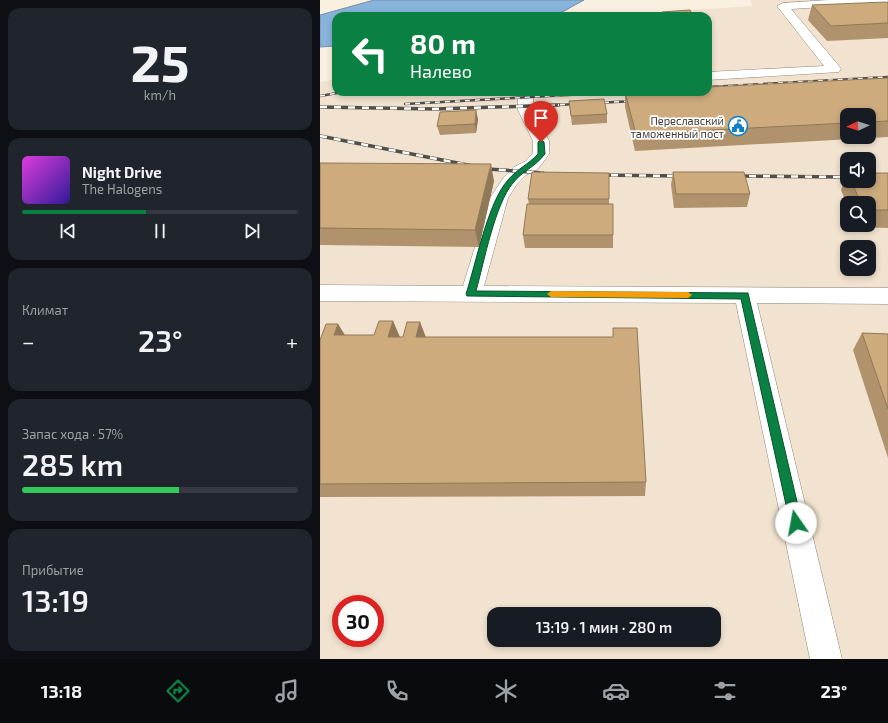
<!DOCTYPE html>
<html lang="ru">
<head>
<meta charset="utf-8">
<style>
	:root { --surface:#171b24; --page:#20242c; --text:#f1f3f6; --muted:#9ea1a6; --line:#363941; --accent:#0b8043 }
	body { margin:0; font-family:"Exo 2",sans-serif; background:var(--page); color:var(--text); height:100vh; display:flex; flex-direction:column; font-size:15px; white-space:nowrap }
	* { box-sizing:border-box; margin:0 }
	p { font-size:13px; color:var(--muted) }
	.icon { flex:none; width:22px; height:22px; fill:none; stroke:currentColor; stroke-width:2; stroke-linecap:round; stroke-linejoin:round }
	.map { position:relative; flex:1; overflow:hidden }
	.details { display:flex; flex-direction:column; gap:8px; padding:8px; background:#0d0f14; width:320px }
	.details>* { flex:none }
	.guide { position:absolute; left:12px; top:12px; width:380px; height:84px; border-radius:12px; box-shadow:0 2px 6px #0003; background:#0b8043; color:#fff; overflow:hidden }
	.needle { width:26px; rotate:266deg }
	.fabs { position:absolute; left:520px; top:108px; display:grid; gap:8px }
	.fabs a { display:grid; place-items:center; width:36px; height:36px; border-radius:8px; background:var(--surface); box-shadow:0 2px 6px #0003; font-size:20px }
	.speed { position:absolute; left:12px; top:595px; display:flex; gap:8px; font-size:20px; font-weight:700; text-align:center }
	.speed>* { display:grid; place-content:center; width:52px; height:52px; border-radius:50%; background:var(--surface); box-shadow:0 2px 6px #0003; line-height:1 }
	.speed .limit { border:6px solid #d22; background:#fff; color:#111 }
	.pin { position:absolute; display:grid; place-items:center; width:34px; height:34px; color:#fff; margin:-41px -17px; border-radius:50% 50% 50% 0; rotate:-45deg; box-shadow:0 0 4px #0007 }
	.pin .icon { rotate:45deg }
	.me { position:absolute; width:44px; margin:-22px; rotate:348deg; stroke-linejoin:round; filter:drop-shadow(0 0 3px #0008) }
	.turn { display:flex; align-items:center; gap:14px; height:84px; padding:0 12px; font-size:18px }
	.turn .icon { width:52px; height:52px; stroke-width:2.5 }
	.turn b { display:block; font-size:28px; line-height:34px }
	.big { font-size:30px; font-weight:600; line-height:1.1 }
	.details .tile { flex:1; display:flex; flex-direction:column; justify-content:center; gap:6px; min-width:0; padding:0 14px; border-radius:12px; background:var(--page) }
	.details .dial { align-items:center; gap:0 }
	.dial b { font-size:52px; line-height:1 }
	.song { display:flex; align-items:center; gap:12px }
	.cover { width:48px; height:48px; border-radius:6px; background:linear-gradient(135deg,hsl(300 70% 55%),hsl(250 70% 35%)) }
	.played { height:4px; border-radius:2px; background:linear-gradient(90deg,var(--accent) 45%,var(--line) 45%) }
	.keys { display:flex; justify-content:space-around; direction:ltr }
	.heat { display:flex; justify-content:space-between; align-items:center; font-size:22px; direction:ltr }
	.charge { height:6px; border-radius:3px; background:linear-gradient(90deg,#34c759 57%,var(--line) 0) }
	.trip { position:absolute; left:167px; top:607px; width:234px; height:40px; border-radius:12px; background:var(--surface); box-shadow:0 2px 6px #0003; font-weight:600; line-height:40px; text-align:center }
	.menu { display:flex; height:64px; justify-content:space-around; align-items:center; background:#090b0e; color:var(--muted) }
	.menu .icon { width:28px; height:28px }
	.menu .active { color:var(--accent) }
	.menu b { font-size:18px; color:var(--text) }
	main { display:flex; flex:1; min-height:0 }
	.map>svg:first-child { display:block }
	.built { fill:#f1e3cf; fill-rule:evenodd }
	.water { fill:#88b3da; stroke:#728fa9 }
	.lines { fill:none; stroke-linecap:round; stroke-linejoin:round }
	.minor-casing { stroke:#90877a; stroke-width:1 }
	.minor { fill:#fff; fill-rule:evenodd }
	.rail-far1-casing { stroke:#524e48; stroke-width:2.5 }
	.rail-casing { stroke:#524e48; stroke-width:3.5 }
	.rail-far1 { stroke:#fefefe; stroke-width:1.5; stroke-dasharray:5; stroke-linecap:butt }
	.rail { stroke:#fefefe; stroke-width:2.5; stroke-dasharray:7; stroke-linecap:butt }
	.wall { fill:#b0936c; fill-rule:evenodd }
	.shaded-wall { fill:#907858 }
	.building { fill:#cdab7d; stroke:#907858 }
	.route { fill:#0b8043; stroke:#07532c }
	.slow { fill:#f59e0b }
	.labels { text-anchor:middle; dominant-baseline:central; stroke-width:3.5; stroke-linejoin:round; paint-order:stroke }
	.far-poi-label { font-size:11px; fill:#3f3b36; stroke:#fefefe; text-anchor:end }
</style>
</head>
<body>
<main>
<section class="details">
<div class="tile dial"><b>25</b><p>km/h</p></div>
<div class="tile">
<div class="song"><i class="cover"></i><div><b>Night Drive</b><p>The Halogens</p></div></div>
<div class="played"></div>
<div class="keys"><svg class="icon" aria-label="previous" viewBox="0 0 24 24"><path d="M18 5L8 12l10 7zM5 5v14"/></svg><svg class="icon" aria-label="pause" viewBox="0 0 24 24"><path d="M8 5v14M16 5v14"/></svg><svg class="icon" aria-label="next" viewBox="0 0 24 24"><path d="M6 5l10 7-10 7zM19 5v14"/></svg></div>
</div>
<div class="tile"><p>Климат</p>
<div class="heat"><a>−</a><b class="big">23°</b><a>+</a></div>
</div>
<div class="tile"><p>Запас хода · 57%</p><b class="big">285 km</b><div class="charge"></div></div>
<div class="tile"><p>Прибытие</p><b class="big">13:19</b></div>
</section>
<div class="map">
<svg width="568" height="659" viewBox="0 0 568 659">
	<rect width="100%" height="100%" fill="#faf0e2"/>
	<!-- built -->
	<path class="built" d="M431 0H568V659H0V82L16 79V92H388V16H281L432 6ZM527 115H549V137H527ZM527 159H549V181H527ZM527 203H549V225H527ZM527 247H549V269H527ZM21 604H55V638H21ZM174 614H394V640H174Z"/>
	<!-- water -->
	<path class="water" d="M54 0H264L235 16H16V46L0 47V15Z"/>
	<g class="lines">
		<defs>
			<path id="minor" d="M508 0H568L567 3 471 9 519 66 521 69 519 72 388 80V72L504 66 457 6 463 3Z
				M203 92H217L213 98V110L229 141V154L218 169 206 175 197 184 188 198 164 286 568 288V304L437 303 522 659H490L416 303 0 301V285L143 286 170 198 184 177 194 167 206 161 213 153V141L198 110V98Z"/>
		</defs>
		<!-- minor casing -->
		<use href="#minor" class="minor-casing"/>
		<!-- minor -->
		<use href="#minor" class="minor"/>
		<defs>
			<path id="rail-far1" d="M388 87 568 77
				M0 96 23 92
				M274 103 316 101
				M85 104 302 92
				M210 106 260 104"/>
			<path id="rail" d="M0 107 115 109 239 105
				M0 136 168 169 223 173
				M277 175 363 176
				M415 176 527 177"/>
		</defs>
		<!-- rail-far1 casing -->
		<use href="#rail-far1" class="rail-far1-casing"/>
		<!-- rail casing -->
		<use href="#rail" class="rail-casing"/>
		<!-- rail-far1 -->
		<use href="#rail-far1" class="rail-far1"/>
		<!-- rail -->
		<use href="#rail" class="rail"/>
	</g>
	<!-- wall -->
	<path class="wall" d="M568 3V38L507 41 488 20 492 5Z
		M568 78V137L315 151 305 107V92ZM527 115H549V137H527Z
		M249 101 287 114V123L252 125Z
		M158 119 156 133 120 135 117 126Z
		M0 163 174 181 159 247 0 245Z
		M353 172 430 194 427 207 354 208 351 185Z
		M289 173V204L293 235V248H205L203 235 209 204 208 199Z
		M568 173V228L537 227 536 225H549V203H527V205L521 190 527 174V181H549Z
		M73 321 80 337H83L100 322 106 337H293V328L326 482 325 496 0 497V340L18 324 25 335H54Z
		M542 333 568 334V458L533 350Z"/>
	<!-- shaded-wall -->
	<path class="shaded-wall" d="M156 110 158 119 156 133 155 124Z
		M171 164 174 181 159 247 155 230Z
		M73 321 80 338 68 337Z
		M100 322 106 339 96 337Z
		M18 324 28 341 14 335Z"/>
	<!-- building -->
	<path class="building" d="M566 2 568 3V23L511 26 492 5Z
		M370 10 373 16H343L342 12Z
		M289 13H310L311 16H289Z
		M568 78V121L549 122V115H527V123L316 134 305 92H388V87Z
		M284 99 287 114 251 116 249 101Z
		M156 110 155 124 117 126 120 112Z
		M0 163 171 164 155 230 0 228Z
		M212 172 289 173V199H208Z
		M353 172H424L430 194H356Z
		M549 173H568V210H549V203H541L531 181H549Z
		M207 204H293V235H203Z
		M59 321H73L68 337H83L87 322H100L96 337H293V328H317L326 482 0 484V340L6 324H18L14 335H54Z
		M542 333 568 334V409Z"/>
	<!-- route -->
	<path class="route" d="M221 140 224 142 225 154C214 168 202 171 193 183 175 204 164 262 156 291L428 293 482 523 480 527 476 528 472 527 470 523 421 299 147 296 146 294C156 263 168 202 188 180 197 169 209 164 218 154V142Z"/>
	<!-- slow -->
	<path class="slow" d="M231 291 368 292 372 295 368 298 231 297 227 294Z"/>
	<!-- icons -->
	<defs>
		<symbol id="civic-ring" viewBox="-11 -11 22 22"><circle r="9.5" fill="#fefefe" stroke="#0d7ec7" stroke-width="1.5"/><path d="M-.6-6.5H3V-4.5H.6V-3L4-1V1h2V6H-6V1h2V-1L-.6-3ZM-1.2 2.5V6h2.4V2.5Z" fill="#0d7ec7"/></symbol>
	</defs>
	<g fill-rule="evenodd">
		<use href="#civic-ring" x="407" y="115" width="22" height="22"/>
	</g>
	<g class="labels">
		<!-- far-poi labels -->
		<g class="far-poi-label">
			<text x="404" y="120">Переславский<tspan x="404" dy="13">таможенный пост</tspan></text>
		</g>
	</g>
</svg>
<div class="fabs">
<a><svg class="needle" viewBox="-14 -14 28 28"><path d="M0-13l5 13h-10z" fill="#e53935"/><path d="M0 13l5-13h-10z" fill="#9ea1a6"/></svg></a>
<a><svg class="icon" aria-label="sound" viewBox="0 0 24 24"><path d="M4 9h4l5-4v14l-5-4H4zM17 9q2 3 0 6"/></svg></a>
<a><svg class="icon" aria-label="search" viewBox="0 0 24 24"><circle cx="10" cy="10" r="6"/><path d="M15 15l6 6"/></svg></a>
<a><svg class="icon" aria-label="layers" viewBox="0 0 24 24"><path d="M12 4l9 5-9 5-9-5zM3 14l9 5 9-5"/></svg></a>
</div>
<div class="speed"><div class="limit">30</div></div>
<div class="pin" style="left:221px;top:142px;background:#d93025"><svg class="icon" aria-label="arrive" viewBox="0 0 24 24"><path d="M6 21V4h12l-3 4 3 4H6"/></svg></div>
<svg class="me" style="left:476px;top:523px" viewBox="-20 -20 40 40"><circle r="19" fill="#fff"/><path d="M0-13L10 11 0 6-10 11z" fill="#0b8043"/></svg>
<div class="trip">13:19 · 1 мин · 280 m</div>
<div class="guide">
<div class="turn"><svg class="icon" aria-label="left" viewBox="0 0 24 24"><path d="M17 20v-9H6M10 6l-5 5 5 5"/></svg><div><b>80 m</b>Налево</div></div>
</div>
</div>
</main>
<nav class="menu">
<b>13:18</b>
<svg class="icon active" aria-label="directions" viewBox="0 0 24 24"><path d="M12 3l9 9-9 9-9-9zM9 14v-3h6M13 9l2 2-2 2"/></svg>
<svg class="icon" aria-label="music" viewBox="0 0 24 24"><path d="M9 18V5l10-2v13"/><circle cx="6" cy="18" r="3"/><circle cx="16" cy="16" r="3"/></svg>
<svg class="icon" aria-label="phone" viewBox="0 0 24 24"><path d="M5 4h4l2 5-3 2q2 4 5 5l2-3 5 2v4C11 20 4 13 5 4z"/></svg>
<svg class="icon" aria-label="climate" viewBox="0 0 24 24"><path d="M12 3v18M4 7l16 10M4 17L20 7"/></svg>
<svg class="icon" aria-label="car" viewBox="0 0 24 24"><path d="M5 17H2v-5l4-1 3-4h7l3 4 3 1v5h-3M9 17h6M6 11h13"/><circle cx="7" cy="17" r="2"/><circle cx="17" cy="17" r="2"/></svg>
<svg class="icon" aria-label="filters" viewBox="0 0 24 24"><path d="M4 7h16M4 17h16"/><circle cx="9" cy="7" r="2"/><circle cx="15" cy="17" r="2"/></svg>
<b>23°</b>
</nav>
</body>
</html>
